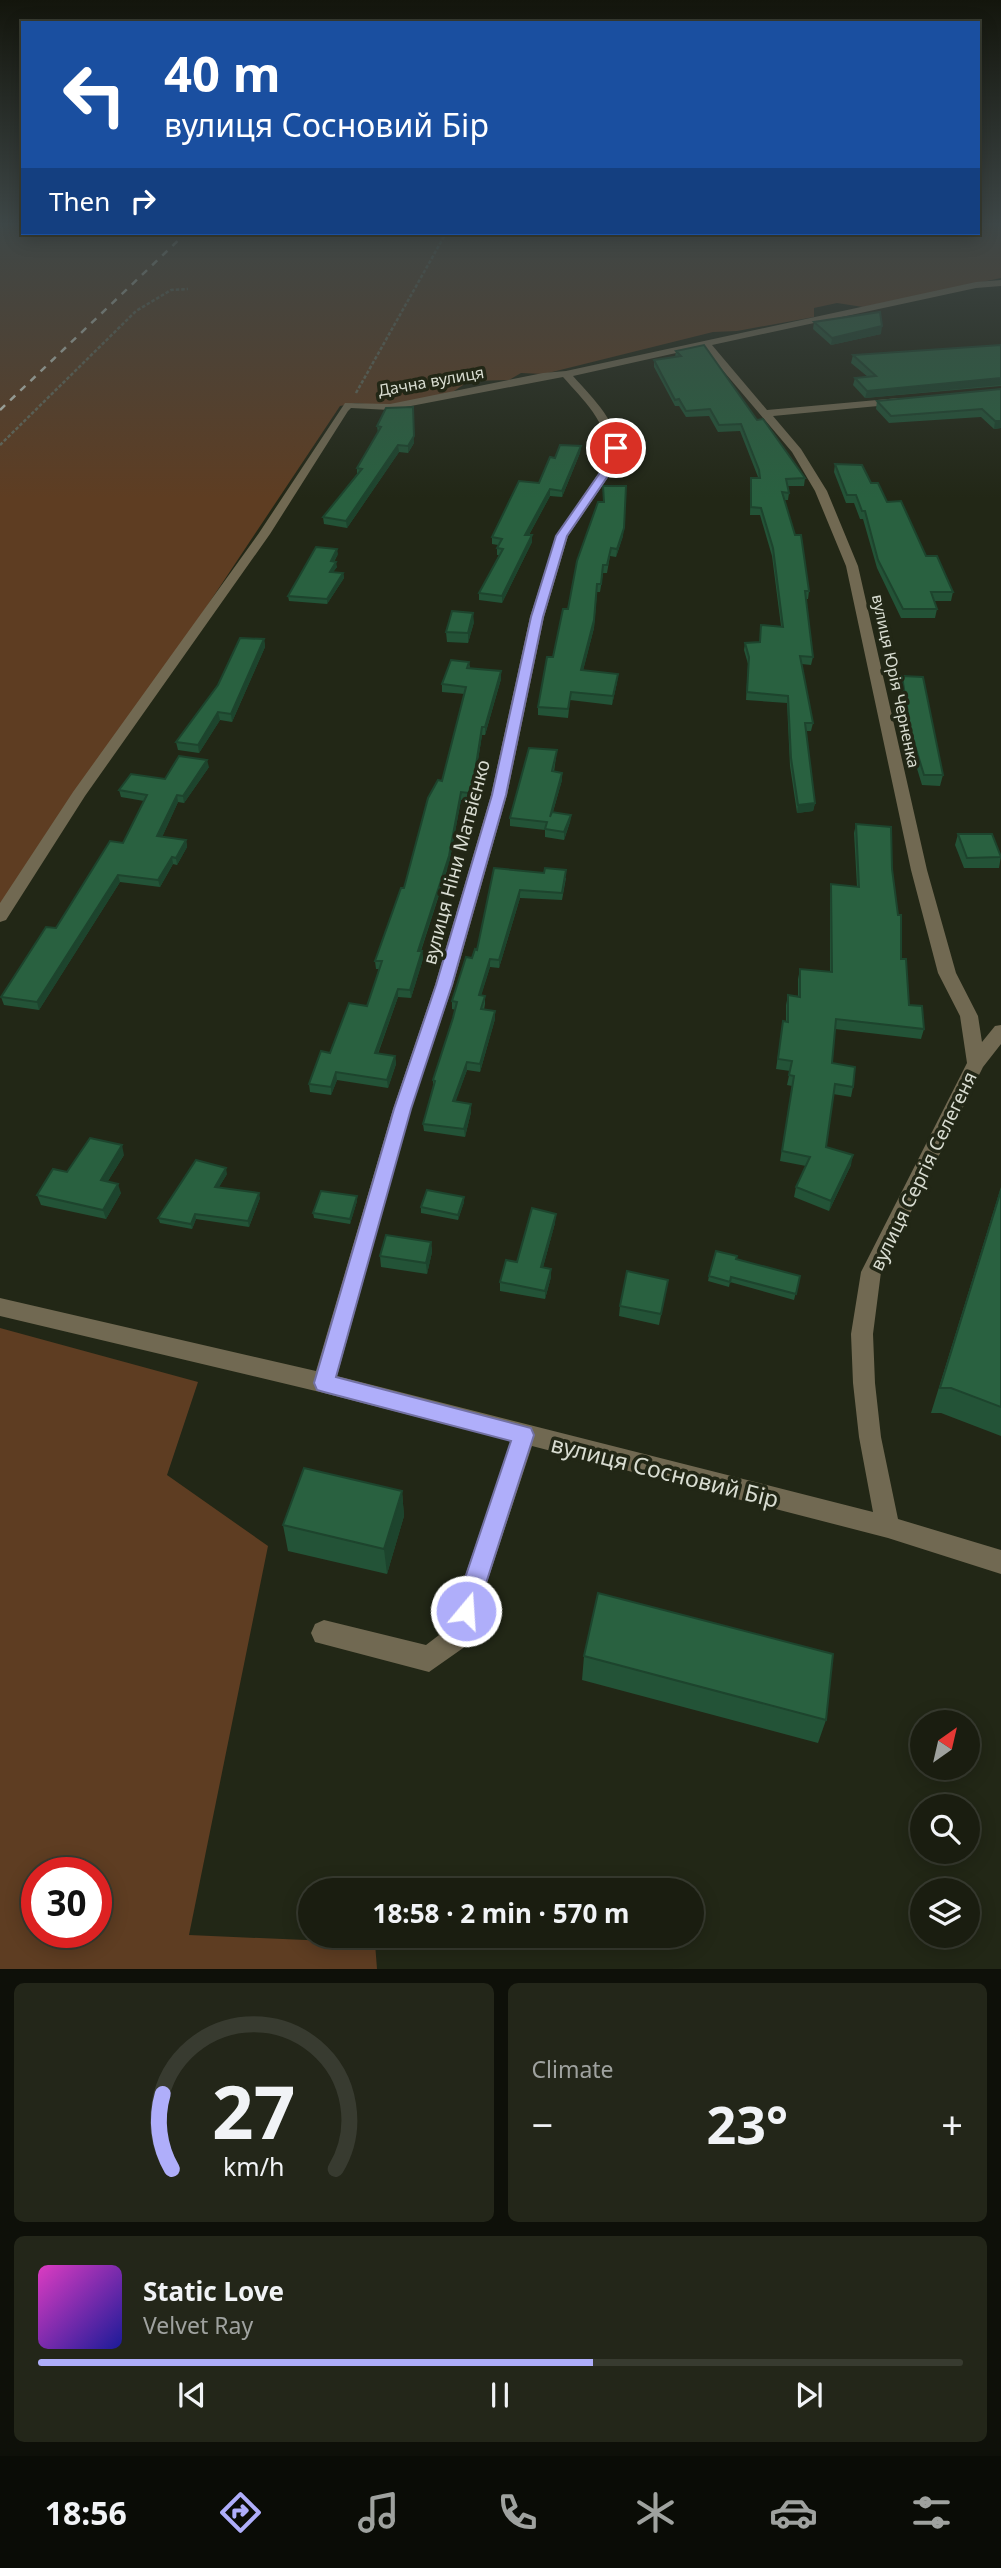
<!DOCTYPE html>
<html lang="en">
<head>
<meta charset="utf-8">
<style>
	:root { --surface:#1a1d10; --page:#232619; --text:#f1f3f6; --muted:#9fa29f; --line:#383b30; --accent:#afaefa }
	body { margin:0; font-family:"Noto Sans",sans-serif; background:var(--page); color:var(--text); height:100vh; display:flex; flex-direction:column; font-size:26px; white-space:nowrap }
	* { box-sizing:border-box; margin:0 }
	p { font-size:23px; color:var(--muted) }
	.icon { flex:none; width:38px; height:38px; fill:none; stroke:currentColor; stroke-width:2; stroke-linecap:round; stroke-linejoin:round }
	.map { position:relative; height:1969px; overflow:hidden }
	.drawer { display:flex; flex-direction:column; gap:14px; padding:14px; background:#0e1009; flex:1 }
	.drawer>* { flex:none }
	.guide { position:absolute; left:21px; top:21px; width:959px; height:214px; border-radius:0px; box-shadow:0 4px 18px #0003,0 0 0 2px var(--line); background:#1a4fa0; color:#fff; overflow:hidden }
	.needle { width:46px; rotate:34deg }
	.buttons { position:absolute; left:910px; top:1710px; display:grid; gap:14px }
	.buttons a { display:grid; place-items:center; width:70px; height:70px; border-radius:50%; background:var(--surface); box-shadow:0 4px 18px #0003,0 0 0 2px var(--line); font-size:35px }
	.speed { position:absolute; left:21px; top:1857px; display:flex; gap:14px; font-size:35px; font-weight:700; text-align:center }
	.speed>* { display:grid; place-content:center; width:91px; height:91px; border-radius:50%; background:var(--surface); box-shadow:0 4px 18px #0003,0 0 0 2px var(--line); line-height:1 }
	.speed .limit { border:10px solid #d22; background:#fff; color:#111 }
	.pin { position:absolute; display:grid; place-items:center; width:60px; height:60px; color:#fff; margin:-30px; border:4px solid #fff; border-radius:50%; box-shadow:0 2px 7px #0007 }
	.me { position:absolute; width:77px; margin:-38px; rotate:18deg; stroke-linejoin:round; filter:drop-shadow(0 0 5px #0008) }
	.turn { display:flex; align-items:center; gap:24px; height:147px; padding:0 28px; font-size:32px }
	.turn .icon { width:91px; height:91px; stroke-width:2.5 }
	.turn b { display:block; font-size:49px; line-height:60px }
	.then { display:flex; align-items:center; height:66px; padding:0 28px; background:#0003; gap:14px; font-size:26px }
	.big { font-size:52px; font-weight:700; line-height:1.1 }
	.drawer .widget { flex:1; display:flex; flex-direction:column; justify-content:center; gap:10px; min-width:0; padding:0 24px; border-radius:10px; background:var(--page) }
	.drawer .dial { align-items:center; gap:0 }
	.dial svg { height:182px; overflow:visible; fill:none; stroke:var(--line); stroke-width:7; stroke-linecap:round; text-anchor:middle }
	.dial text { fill:var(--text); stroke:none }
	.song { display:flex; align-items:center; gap:21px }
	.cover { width:84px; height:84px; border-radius:10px; background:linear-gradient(135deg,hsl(310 70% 55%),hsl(240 70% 35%)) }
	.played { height:7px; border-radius:4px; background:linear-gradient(90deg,var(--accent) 60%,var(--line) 60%) }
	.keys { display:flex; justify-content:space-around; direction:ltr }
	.heat { display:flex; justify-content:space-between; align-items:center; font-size:38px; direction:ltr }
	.drawer .tiles { flex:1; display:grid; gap:14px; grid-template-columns:1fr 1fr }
	.widget:last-child { grid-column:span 2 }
	.trip { position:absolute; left:298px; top:1878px; width:406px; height:70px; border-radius:35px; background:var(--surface); box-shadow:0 4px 18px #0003,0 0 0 2px var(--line); font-weight:700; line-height:70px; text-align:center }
	.tabs { display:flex; height:112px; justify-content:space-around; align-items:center; background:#0a0c06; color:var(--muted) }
	.tabs .icon { width:49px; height:49px }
	.tabs .selected { color:var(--accent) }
	.tabs b { font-size:32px; color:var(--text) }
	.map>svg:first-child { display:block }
	.green { fill:#5e3d22; fill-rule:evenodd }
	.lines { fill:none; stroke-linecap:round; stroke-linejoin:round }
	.path { stroke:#656a5b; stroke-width:2.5; stroke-dasharray:3.5 2; stroke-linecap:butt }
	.minor { fill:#716952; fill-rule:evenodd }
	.rail { stroke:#c4c8bd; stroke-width:2.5; stroke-dasharray:7 7; stroke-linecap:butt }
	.wall { fill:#235337 }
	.shaded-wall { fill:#1d442d }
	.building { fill:#296140; stroke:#1d442d; stroke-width:2 }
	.route { fill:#afaefa; stroke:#7271a2; stroke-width:2 }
	.labels { text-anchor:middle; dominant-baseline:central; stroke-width:7; stroke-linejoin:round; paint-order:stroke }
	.far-street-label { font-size:16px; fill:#d8dcd1; stroke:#222716 }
	.street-label { font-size:19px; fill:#d8dcd1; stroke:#222716 }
	.near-street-label { font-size:23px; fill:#d8dcd1; stroke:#222716 }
</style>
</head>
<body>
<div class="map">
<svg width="1001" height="1970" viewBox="0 0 1001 1970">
	<rect width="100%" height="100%" fill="#222716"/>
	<!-- green -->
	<path class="green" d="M0 223H23V233H978V223H1001V278L863 307 837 303 814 308V317L737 331 713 332 544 374 521 373 509 380 469 381 451 393 384 406 356 403 340 406 203 612 0 907Z
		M0 1328 198 1382 167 1475 268 1546 189 1935 375 1943 377 1969H0ZM96 1872V1932H37V1872Z"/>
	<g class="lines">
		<!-- path -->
		<path class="path" d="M356 393 446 233
			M0 445 136 311 171 290 188 289"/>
		<!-- minor -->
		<path class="minor" d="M1001 280V286L976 288 712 345 767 410 899 398 904 401 899 404 773 416 801 449 827 491 858 566 927 870 956 973 978 1016 982 1042 995 1026 1001 1025V1044L983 1067 881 1272 873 1334 875 1383 881 1437 898 1519 1001 1550V1574L888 1538 532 1446 466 1646 429 1672 315 1642 311 1633 315 1624 324 1620 426 1645 447 1629 511 1441 324 1393 0 1316V1298L316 1371 393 1109 435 985 491 795 530 617 556 536 607 461C611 425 585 402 563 377L390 410 351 408 348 411 270 534 85 796 6 920 0 922V903L73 792 259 533 345 403 390 404 543 373 566 371 976 282ZM703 347 792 452 815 491 846 566 911 870 938 973 960 1016 967 1063 861 1272 851 1334 853 1383 859 1437 873 1512 337 1376 411 1109 453 985 507 795 544 617 568 536 619 461C622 425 595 401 573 376Z"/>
		<!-- rail -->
		<path class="rail" d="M0 410 186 233"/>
	</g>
	<!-- wall -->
	<path class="wall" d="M814 322 881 334 831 345 813 329Z
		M1001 345V386L865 398 853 385 855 378 868 377 851 363 853 355Z
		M676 351 757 420 805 478 804 486H788L789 493 788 500H784L809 591 808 599H806L813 657 811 665 802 664 813 723 811 731H806L815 803 813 811 797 813 790 766 787 703 746 700 748 664 744 650 745 643 760 642 761 625 781 626 772 556 760 515H750L751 478 758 477 740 431 718 432 709 416 686 417 679 406H675L654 367V360L675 357Z
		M1001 389V428L994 429 981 417 889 423 876 409 877 401Z
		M386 408 414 443 408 453 399 452 347 528 324 524 323 517 357 474V468L378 433 377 426Z
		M581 446 580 453 562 497 550 496 529 535 532 542 502 603 479 600V593L499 555H497V548L498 545 492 544V537L539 483Z
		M835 464 871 483 887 502 953 592 951 601H934L937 609 935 618H901L877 568 863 519H860L854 503H846L834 472Z
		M603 486 623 536 616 557 610 556 607 573H603L600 592H597L594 628 583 670 618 674 617 682 612 705 570 700 568 718 538 715V707L553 657 603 502Z
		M338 554 334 562 337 567 333 572 343 573 344 578 327 604 289 601 288 596Z
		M474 622 468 643 447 642 446 632Z
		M264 639 265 647 232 722 220 720 199 753 178 750 176 742Z
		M469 662 470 668 501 679 485 735H482L473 792 469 801 461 800 449 864 421 951H422L423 959 411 998 398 997 378 1054 395 1056 396 1064 388 1088 337 1080 331 1095 310 1092 309 1084 330 1053 367 1006 379 969H376L375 961 404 888 442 781 465 694 442 692V684Z
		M902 676 943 775 940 786 922 785 908 739 900 686Z
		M557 750 554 772 562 780 553 812 571 815 570 822 564 840 545 837V830L510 826V818Z
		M209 767 184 803 178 802 162 837 186 840 187 847 177 865 173 864 160 887 120 882 39 1010 4 1005 1 997 123 843 144 801 121 797 119 790Z
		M856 824 892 869 901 959 909 1005 924 1029 921 1039 835 1029 832 1063 853 1087 851 1097 833 1094 826 1147 851 1165 829 1211 794 1197 796 1187 806 1166 780 1161 792 1086 787 1085 790 1071 776 1069 783 1021 786 1022V1005L788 995 798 996V979L800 969 830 972V894L831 884 857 887 854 833Z
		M958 834 1001 856 999 868H964L955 845Z
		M494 868 566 878 562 900 520 898 499 968 490 967 481 995 485 996V1004L484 1010 495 1011V1019L480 1072 467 1070 455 1102 471 1112 465 1137 424 1131 423 1124 433 1088V1080L456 1010 452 1009V1001L472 958 477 950Z
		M124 1155 108 1181 121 1193 106 1219 41 1205 37 1195 67 1172Z
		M227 1174 219 1187 260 1198 249 1227 196 1219 192 1229 160 1223 158 1218Z
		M1001 1187V1436L941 1413H931Z
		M464 1197V1202L458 1220 421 1213V1207Z
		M357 1201 350 1224 314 1218 313 1213Z
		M555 1223 543 1267 551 1269V1277L545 1299 500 1291V1282L517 1262Z
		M431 1242 432 1252 427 1274 381 1267 380 1256Z
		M736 1259 800 1276 794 1300 730 1282 729 1287 708 1281 709 1276Z
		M666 1290 659 1325 619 1316 620 1306Z
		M402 1491 404 1516 387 1574 288 1551 283 1525Z
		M584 1656 826 1720 818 1743 582 1680Z"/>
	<!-- shaded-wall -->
	<path class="shaded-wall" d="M882 326 881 334 831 345 832 338Z
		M1001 378V385L865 398 867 391Z
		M413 407 414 443 408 453V446Z
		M995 421H1001V428L994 429Z
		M398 445 399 452 347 528 346 521Z
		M581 446 580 453 562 497V491Z
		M550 489V496L525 542V535Z
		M624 528 623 536 616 557 617 549Z
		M532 535V542L502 603V596Z
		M337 549 338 554 331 566V561Z
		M336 562 337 567 330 576V572Z
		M343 573 344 578 327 604V599Z
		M597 584 594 628 581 679V670Z
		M473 613 474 622 468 643V633Z
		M264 639 265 647 232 722 231 714Z
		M501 671V679L485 735V727Z
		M618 674 617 682 612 705 613 696Z
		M218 712 220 720 199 753 198 745Z
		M482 727V735L473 792 469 801V793Z
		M207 760 209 767 184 803 183 796Z
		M562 773V780L549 825 550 817Z
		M461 792V800L449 864 418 959V951Z
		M177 795 178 802 159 844 157 836Z
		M815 803 813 811 797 813 798 805Z
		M571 815 570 822 564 840V832Z
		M186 840 187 847 177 865 176 858Z
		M172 857 173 864 160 887 158 880Z
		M118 875 120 882 39 1010 37 1002Z
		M520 890V898L499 968V960Z
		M422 951 423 959 411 998 410 990Z
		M490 959V967L479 1003V995Z
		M398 989V997L375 1061V1053Z
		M495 1011V1019L480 1072V1064Z
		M395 1056 396 1064 388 1088 387 1080Z
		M467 1062V1070L453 1109V1101Z
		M336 1072 337 1080 331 1095V1087Z
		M471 1104V1112L465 1137 464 1129Z
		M122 1145 124 1155 103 1189 101 1180Z
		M853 1155 851 1165 829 1211 831 1201Z
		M226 1168 227 1174 216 1192 215 1187Z
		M118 1184 121 1193 106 1219 103 1210Z
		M259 1193 260 1198 249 1227 248 1221Z
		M357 1196V1201L350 1224V1219Z
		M464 1197V1202L458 1220V1215Z
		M195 1214 196 1219 192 1229 191 1224Z
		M556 1214 555 1223 541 1275V1267Z
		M431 1242 432 1252 427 1274 426 1263Z
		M551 1269V1277L545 1299V1291Z
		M402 1491 404 1516 387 1574 384 1549Z"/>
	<!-- building -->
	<path class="building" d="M880 312 882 326 832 338 814 322Z
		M704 345 757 420 763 419 805 478 786 479 789 493 782 492 795 535H801L809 591H805L813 657 800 656 813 723H805L815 803 798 805 791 758 788 696 747 692 749 657 745 643 760 642 761 625 783 627 773 548 761 508 751 507V478H760L759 470 741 424 719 425 710 409 686 411 679 399 675 400 654 360 681 356 676 351Z
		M1001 345V378L867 391 855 378 876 376 853 355Z
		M1001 389V421H995L982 409 891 416 877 401Z
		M413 407 414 436 408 446 398 445 346 521 323 517 362 469 357 468 381 427 377 426 386 408Z
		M560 445 581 446 562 491 550 489 525 535H532L502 596 479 593 503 549 497 548 502 539 492 537 519 481 539 483 550 457 555 458Z
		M835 464 862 465 871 483H878L887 502 901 501 926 556H937L953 592H931L937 609H903L878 560 865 511H862L856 495H847Z
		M603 486H626L624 528 617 549 611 548 607 565H603L601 584H597L594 620 581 670 618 674 613 696 571 692 568 709 538 707 547 657H553L563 609H568L577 561 598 502H604Z
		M316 547 337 549 331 561 336 562 330 572 343 573 327 599 288 596Z
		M452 611 473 613 468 633 446 632Z
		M240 638 264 639 231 714 218 712 198 745 176 742 218 685Z
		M451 660 469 662 467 668 501 671 485 727H482L473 784 469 793 461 792 449 856 418 951H422L410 990 398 989 375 1053 395 1056 387 1080 336 1072 331 1087 309 1084 321 1051 330 1053 349 1003 367 1006 382 961H375L401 888H404L428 798 438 780 442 781 466 687 442 684Z
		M902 676 923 677 943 775H924L910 729Z
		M529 748 557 750 552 771 562 773 550 817 552 812 571 815 564 832 545 829 547 822 510 818Z
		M179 756 207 760 183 796 177 795 157 836 186 840 176 858 172 857 158 880 118 875 37 1002 1 997 46 927 56 928 110 841 123 843 147 795 119 790 131 774 165 779Z
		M856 824 891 827 892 869 898 915H901V959H906L909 1005 922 1006 924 1029 836 1019 832 1063 855 1067 853 1087 835 1084 826 1147 853 1155 831 1201 796 1187 810 1157 782 1151 794 1076 789 1075 792 1061 778 1059 783 1021 788 1022V995L800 997V969L832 972 831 884 859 887Z
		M958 834H992L1001 857 967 858Z
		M494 868 544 873 545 868 566 870 562 893 520 890 499 960 490 959 479 995 485 996 481 1009 495 1011 480 1064 467 1062 453 1101 471 1104 464 1129 423 1124 435 1081 433 1080 453 1018 457 1002 452 1001 466 957 472 958 475 949 477 950Z
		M90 1138 122 1145 101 1180 118 1184 103 1210 37 1195 53 1169 67 1172Z
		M196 1160 226 1168 215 1187 259 1193 248 1221 195 1214 191 1224 158 1218Z
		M427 1190 464 1197 458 1215 421 1207Z
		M1001 1190V1407L951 1388H940Z
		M321 1191 357 1196 350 1219 313 1213Z
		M532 1208 556 1214 541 1267 551 1269 545 1291 500 1282 506 1260 517 1262Z
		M386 1235 431 1242 426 1263 380 1256Z
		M716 1251 737 1256 736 1259 800 1276 796 1294 731 1277 730 1282 709 1276Z
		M627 1271 668 1280 661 1314 620 1306Z
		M304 1468 402 1491 384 1549 283 1525Z
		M598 1593 833 1654 826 1720 584 1656Z"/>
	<!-- sky -->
	<linearGradient id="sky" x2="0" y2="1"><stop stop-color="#13150c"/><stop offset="0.45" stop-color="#3e4747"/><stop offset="1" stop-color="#3e4747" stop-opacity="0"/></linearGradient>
	<rect width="1001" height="498" fill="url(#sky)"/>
	<!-- route -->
	<path class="route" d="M612 446 621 448 618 461 567 536 543 617 506 795 452 985 411 1109 336 1377 531 1428 534 1435 477 1611 474 1619 466 1623 457 1619 454 1611 511 1441 324 1392 317 1390 314 1383 394 1109 436 985 492 795 531 617 556 536 608 461Z"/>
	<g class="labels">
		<!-- far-street labels -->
		<g class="far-street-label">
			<text transform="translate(431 381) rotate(-10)">Дачна вулиця</text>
			<text transform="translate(896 681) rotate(78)">вулиця Юрія Черненка</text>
		</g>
		<!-- street labels -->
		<g class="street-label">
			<text transform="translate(456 862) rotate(-75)">вулиця Ніни Матвієнко</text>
			<text transform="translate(923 1171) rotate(-64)">вулиця Сергія Селегеня</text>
		</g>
		<!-- near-street labels -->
		<g class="near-street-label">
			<text transform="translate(665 1471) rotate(14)">вулиця Сосновий Бір</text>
		</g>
	</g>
</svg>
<div class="buttons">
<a><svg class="needle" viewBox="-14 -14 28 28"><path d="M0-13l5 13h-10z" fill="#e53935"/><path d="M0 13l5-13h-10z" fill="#9fa29f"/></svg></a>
<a><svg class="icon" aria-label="search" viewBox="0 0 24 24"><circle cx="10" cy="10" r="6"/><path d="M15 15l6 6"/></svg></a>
<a><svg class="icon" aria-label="layers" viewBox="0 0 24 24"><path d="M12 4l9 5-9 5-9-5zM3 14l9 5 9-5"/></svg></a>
</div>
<div class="speed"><div class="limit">30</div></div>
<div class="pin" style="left:616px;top:448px;background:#d93025"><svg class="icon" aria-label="arrive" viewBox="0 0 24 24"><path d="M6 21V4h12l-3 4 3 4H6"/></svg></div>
<svg class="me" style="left:466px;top:1611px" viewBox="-20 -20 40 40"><circle r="17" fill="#afaefa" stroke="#fff" stroke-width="3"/><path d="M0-11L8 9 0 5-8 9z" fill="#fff"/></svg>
<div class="trip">18:58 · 2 min · 570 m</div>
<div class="guide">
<div class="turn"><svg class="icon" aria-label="left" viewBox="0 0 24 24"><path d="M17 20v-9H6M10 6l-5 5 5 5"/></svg><div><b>40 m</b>вулиця Сосновий Бір</div></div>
<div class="then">Then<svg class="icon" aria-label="right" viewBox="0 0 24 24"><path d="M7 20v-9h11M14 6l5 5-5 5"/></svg></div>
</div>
</div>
<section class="drawer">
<div class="tiles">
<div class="widget dial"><svg viewBox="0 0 100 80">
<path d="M14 69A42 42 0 1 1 86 69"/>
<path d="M14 69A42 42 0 0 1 10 36" stroke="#afaefa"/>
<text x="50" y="56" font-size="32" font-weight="700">27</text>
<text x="50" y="72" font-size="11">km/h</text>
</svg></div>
<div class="widget"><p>Climate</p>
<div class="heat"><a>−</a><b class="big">23°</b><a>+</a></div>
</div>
<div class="widget">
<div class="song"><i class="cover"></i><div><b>Static Love</b><p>Velvet Ray</p></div></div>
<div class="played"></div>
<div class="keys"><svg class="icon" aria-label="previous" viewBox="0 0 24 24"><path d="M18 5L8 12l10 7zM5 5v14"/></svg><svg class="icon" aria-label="pause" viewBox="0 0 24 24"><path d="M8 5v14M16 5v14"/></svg><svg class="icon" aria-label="next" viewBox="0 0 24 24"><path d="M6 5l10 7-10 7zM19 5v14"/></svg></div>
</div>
</div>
</section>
<nav class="tabs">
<b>18:56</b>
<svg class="icon selected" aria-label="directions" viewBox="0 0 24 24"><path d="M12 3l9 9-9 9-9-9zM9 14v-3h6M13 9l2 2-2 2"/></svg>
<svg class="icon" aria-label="music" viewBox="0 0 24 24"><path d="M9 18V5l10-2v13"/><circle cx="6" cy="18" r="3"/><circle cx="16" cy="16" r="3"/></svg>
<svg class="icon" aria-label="phone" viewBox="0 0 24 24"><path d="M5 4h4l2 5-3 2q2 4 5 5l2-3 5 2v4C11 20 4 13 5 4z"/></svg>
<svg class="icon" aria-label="climate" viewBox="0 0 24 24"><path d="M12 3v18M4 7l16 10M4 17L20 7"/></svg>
<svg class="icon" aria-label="car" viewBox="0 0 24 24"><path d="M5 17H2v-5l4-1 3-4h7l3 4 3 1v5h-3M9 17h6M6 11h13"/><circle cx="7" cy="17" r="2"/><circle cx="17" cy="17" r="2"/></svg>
<svg class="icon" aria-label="filters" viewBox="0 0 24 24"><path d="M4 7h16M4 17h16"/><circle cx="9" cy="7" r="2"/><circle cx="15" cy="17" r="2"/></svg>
</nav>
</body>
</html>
